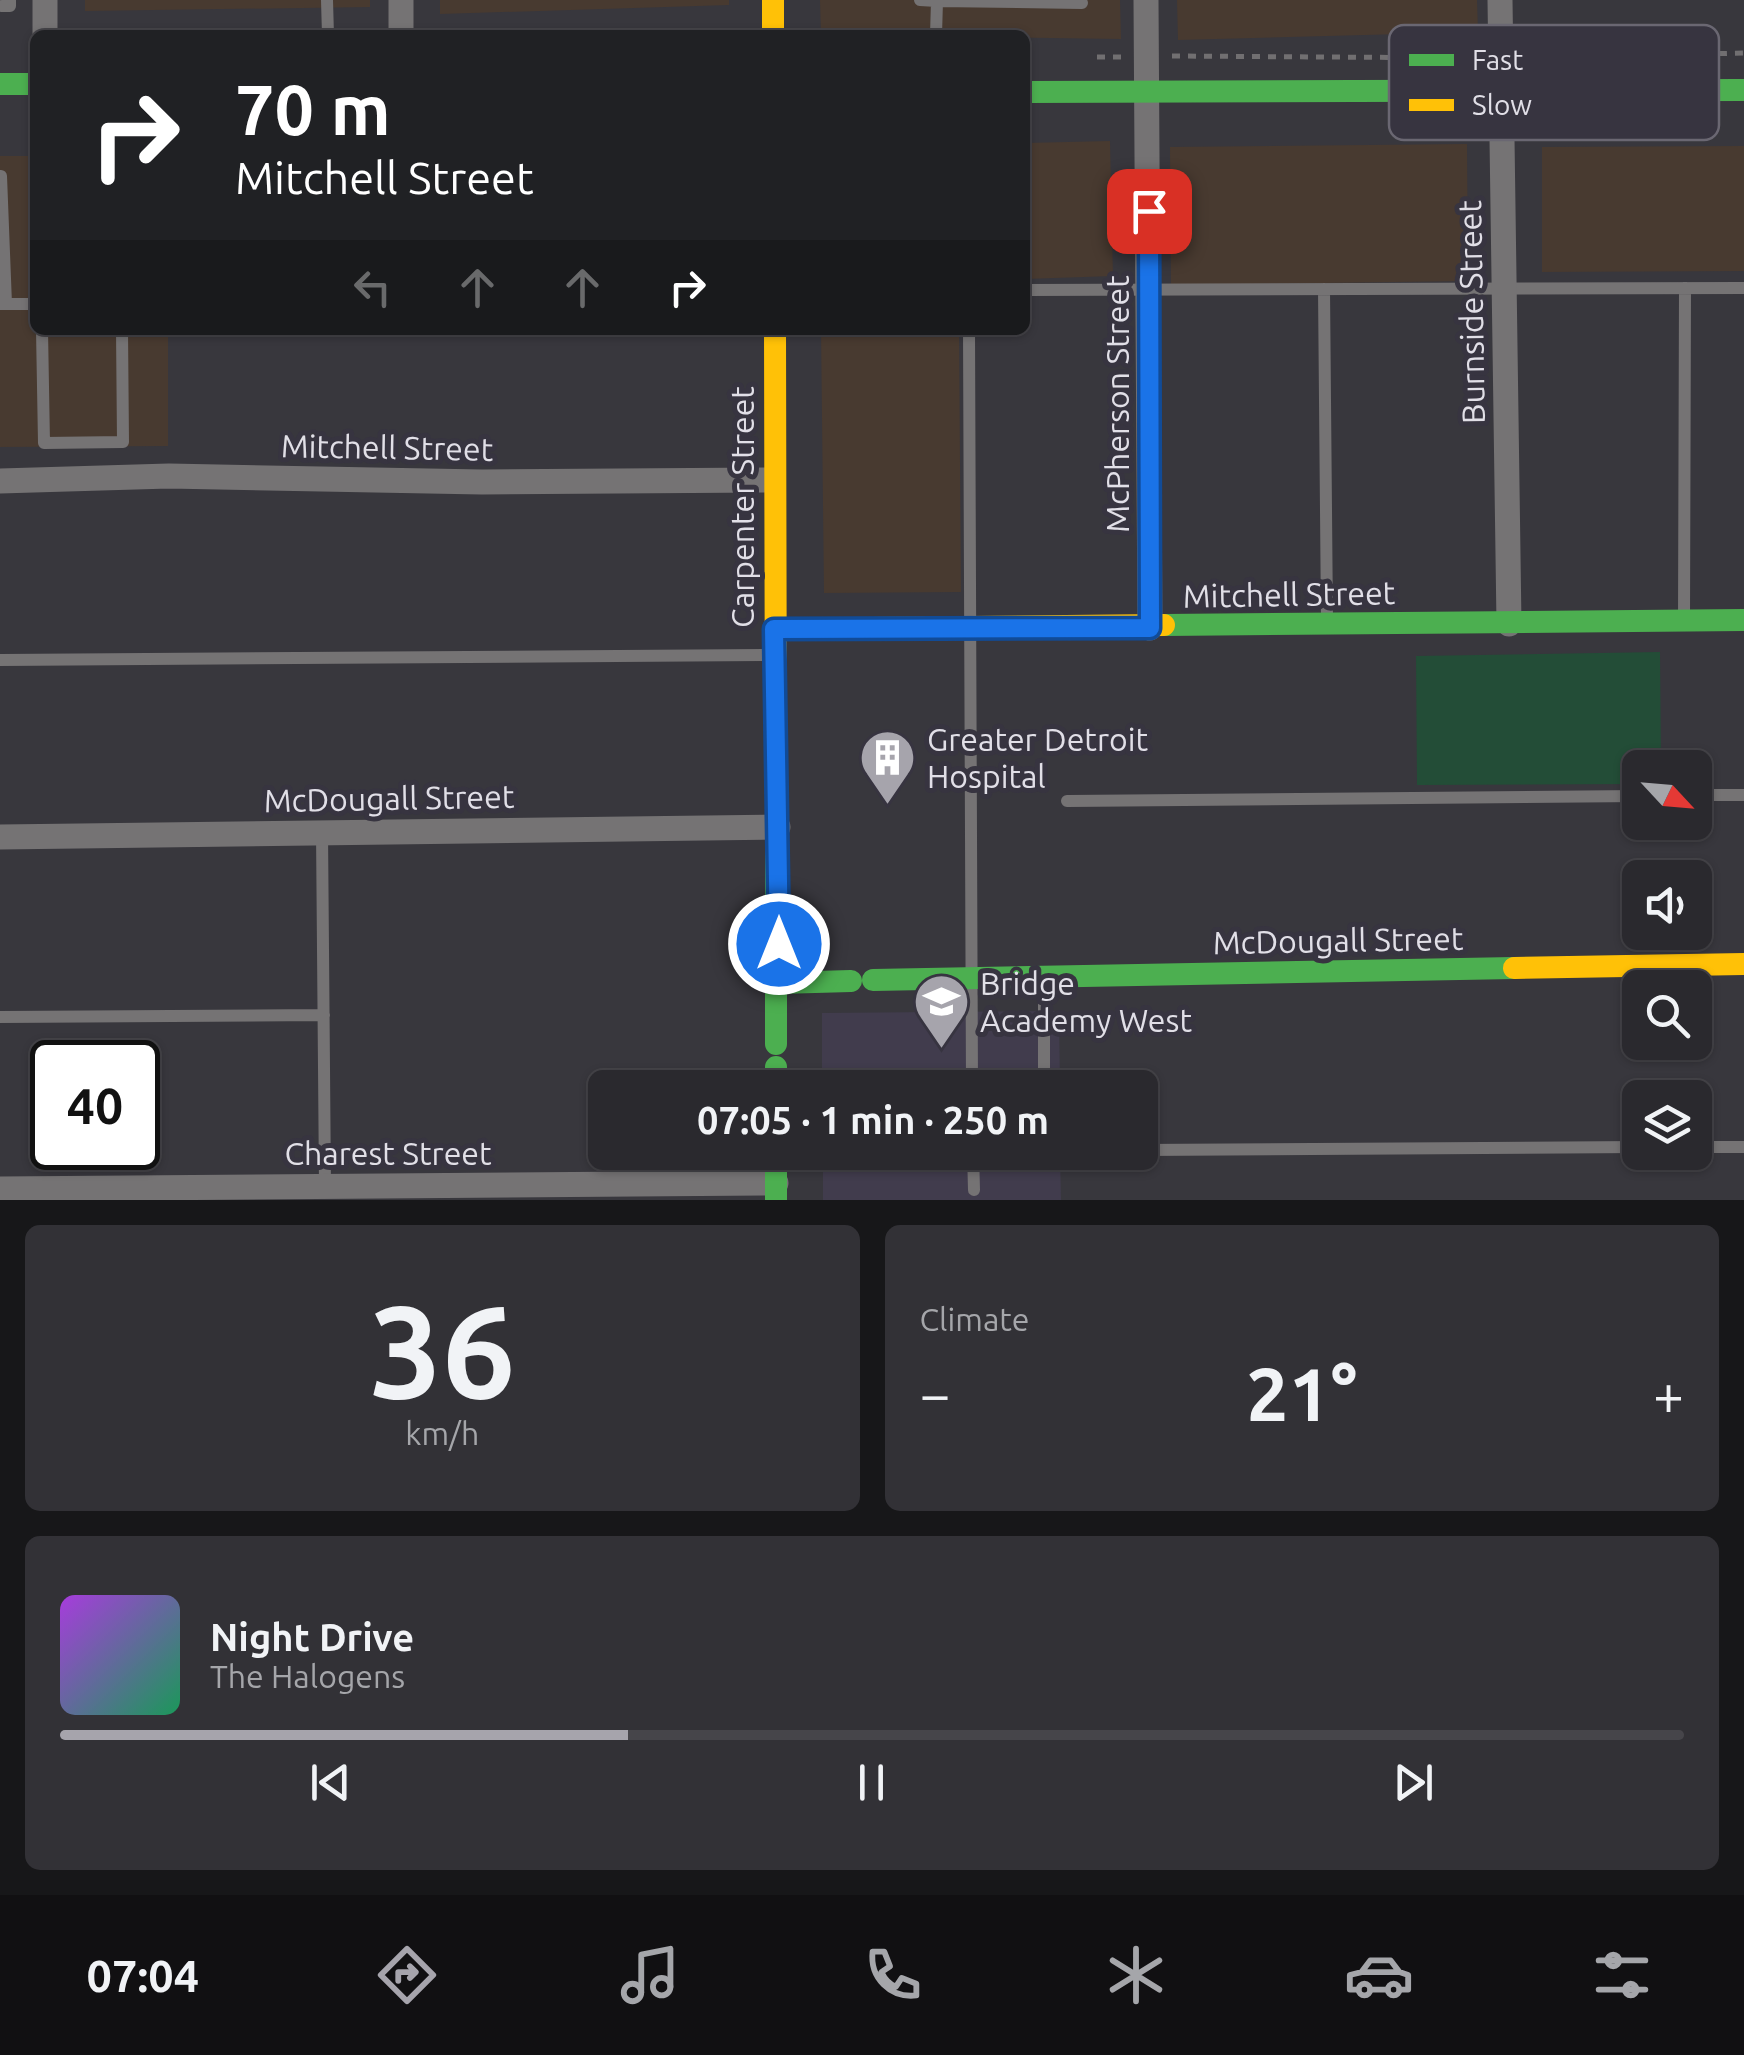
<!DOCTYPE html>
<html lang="en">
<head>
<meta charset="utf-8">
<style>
	:root { --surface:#2a292e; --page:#323136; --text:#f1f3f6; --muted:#a5a6aa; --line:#46454a; --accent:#a6a4ac }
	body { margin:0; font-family:Ubuntu,sans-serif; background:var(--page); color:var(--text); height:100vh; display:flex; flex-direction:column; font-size:38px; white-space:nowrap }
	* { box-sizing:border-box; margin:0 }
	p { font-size:32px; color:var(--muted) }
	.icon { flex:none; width:55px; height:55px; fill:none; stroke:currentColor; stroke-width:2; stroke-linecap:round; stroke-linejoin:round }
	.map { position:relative; height:1200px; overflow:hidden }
	.panel { display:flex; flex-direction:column; gap:25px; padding:25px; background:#171719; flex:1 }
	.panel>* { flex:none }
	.guide { position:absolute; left:30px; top:30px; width:1000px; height:305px; border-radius:15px; box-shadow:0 2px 8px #0004,0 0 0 2px var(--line); background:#202124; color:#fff; overflow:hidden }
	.needle { width:65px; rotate:116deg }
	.buttons { position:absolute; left:1622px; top:750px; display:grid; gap:20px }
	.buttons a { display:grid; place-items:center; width:90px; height:90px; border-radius:15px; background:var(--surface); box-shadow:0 2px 8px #0004,0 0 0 2px var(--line); font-size:50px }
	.speed { position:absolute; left:30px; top:1040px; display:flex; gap:20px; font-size:50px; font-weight:700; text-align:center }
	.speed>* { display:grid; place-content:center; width:130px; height:130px; border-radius:50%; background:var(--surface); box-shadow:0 2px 8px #0004,0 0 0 2px var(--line); line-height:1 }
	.speed .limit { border:5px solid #111; border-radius:15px; background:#fff; color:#111 }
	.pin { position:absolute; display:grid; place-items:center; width:85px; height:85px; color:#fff; margin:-42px; border-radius:20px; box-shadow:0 5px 15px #0006 }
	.me { position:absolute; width:110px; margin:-55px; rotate:0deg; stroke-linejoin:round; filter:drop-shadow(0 0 8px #0008) }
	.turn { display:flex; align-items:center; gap:35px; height:210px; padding:0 40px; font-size:45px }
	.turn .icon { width:130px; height:130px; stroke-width:2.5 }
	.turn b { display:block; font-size:70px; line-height:85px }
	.lanes { display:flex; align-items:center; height:95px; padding:0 40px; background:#0003; justify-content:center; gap:50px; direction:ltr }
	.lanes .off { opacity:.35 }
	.big { font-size:75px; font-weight:600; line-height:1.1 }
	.panel .tile { flex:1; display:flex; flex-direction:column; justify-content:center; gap:15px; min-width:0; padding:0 35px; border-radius:15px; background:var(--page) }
	.panel .dial { align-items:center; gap:0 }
	.dial b { font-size:130px; line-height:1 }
	.song { display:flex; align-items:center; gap:30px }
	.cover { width:120px; height:120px; border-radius:15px; background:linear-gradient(135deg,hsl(280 70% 55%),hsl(150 70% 35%)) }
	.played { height:10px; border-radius:5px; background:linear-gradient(90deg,var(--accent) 35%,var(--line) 35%) }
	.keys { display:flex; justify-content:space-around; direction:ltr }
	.heat { display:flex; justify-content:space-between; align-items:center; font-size:55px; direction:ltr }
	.panel .tiles { flex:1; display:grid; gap:25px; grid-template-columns:1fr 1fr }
	.tile:last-child { grid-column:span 2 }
	.trip { position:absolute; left:588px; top:1070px; width:570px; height:100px; border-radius:15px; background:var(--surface); box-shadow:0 2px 8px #0004,0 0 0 2px var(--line); font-weight:600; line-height:100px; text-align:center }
	.tab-bar { display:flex; height:160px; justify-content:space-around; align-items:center; background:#111012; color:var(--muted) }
	.tab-bar .icon { width:70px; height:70px }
	.tab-bar .on { color:var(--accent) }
	.tab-bar b { font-size:45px; color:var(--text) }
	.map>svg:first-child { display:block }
	.commercial { fill:#483a30 }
	.built { fill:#413c4d }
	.green { fill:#234d37 }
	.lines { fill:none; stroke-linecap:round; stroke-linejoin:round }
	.path { stroke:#716f71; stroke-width:5; stroke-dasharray:8 8; stroke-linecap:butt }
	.lane { stroke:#757374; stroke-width:12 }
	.street { stroke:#757374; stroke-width:25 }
	.fast { stroke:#4caf50; stroke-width:22 }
	.slow { stroke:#ffc107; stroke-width:22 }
	.route-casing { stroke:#114b97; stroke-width:25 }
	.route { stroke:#1a73e8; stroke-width:18 }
	.labels { text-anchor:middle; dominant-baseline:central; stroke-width:10; stroke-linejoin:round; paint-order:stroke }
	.street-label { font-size:32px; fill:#e1dfe7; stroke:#373440 }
	.poi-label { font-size:32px; fill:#e1dfe7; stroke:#373440; text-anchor:start }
	.key { fill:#373440; stroke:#6a6772; stroke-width:2.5 }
	.key-label { font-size:28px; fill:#e1dfe7 }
</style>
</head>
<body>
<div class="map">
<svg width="1744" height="1200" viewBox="0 0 1744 1200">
	<rect width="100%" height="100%" fill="#38373d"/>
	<!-- commercial -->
	<path class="commercial" d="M85 0H370V7L85 11Z
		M440 0H729V5L440 14Z
		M820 0H1120L1121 39 821 35Z
		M1177 0H1477L1478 32 1178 40Z
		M1110 141 1113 276 1025 279V143Z
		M1467 144 1468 281 1171 285 1170 147Z
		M1744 146V271L1542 272V147Z
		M0 156H35V300L0 301Z
		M0 310H35V330H168V446L0 447Z
		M821 330H959L961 592 824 593Z"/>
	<!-- built -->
	<path class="built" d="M1059 1011 1060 1087H822V1013Z
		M823 1153H1060L1061 1200H823Z"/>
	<!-- green -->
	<path class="green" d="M1660 652 1661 767 1640 768V784L1417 785 1416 656Z"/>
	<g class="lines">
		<!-- path -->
		<path class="path" d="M1172 56 1476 58
			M1097 57H1121
			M1527 58 1744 53"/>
		<!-- lane -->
		<path class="lane" d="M327 0 328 35
			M920 0 937 1
			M2 6H10V0
			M936 35 937 1 1082 3
			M1 176 6 304
			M1324 289 1327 621
			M1025 290 1744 288
			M0 304H35
			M42 330 44 443 123 442 122 330
			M969 330 972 1088
			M1684 620 1685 288
			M0 660 772 655
			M1695 795H1744
			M1067 801 1640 796
			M322 831 325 1186
			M1044 980V1088
			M0 1017 324 1015
			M1695 1147H1744
			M1140 1150 1640 1147
			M973 1152 974 1190
			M1045 1152V1161"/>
		<!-- street -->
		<path class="street" d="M45 0V35
			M1146 0 1150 628
			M1500 0 1509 624
			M401 35V0
			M0 481 169 476 482 482 773 480
			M0 837 778 827
			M0 1189 776 1183"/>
		<!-- fast -->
		<path class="fast" d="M0 84H35
			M1025 92 1744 90
			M1164 625 1744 620
			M776 786V1044
			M873 980 1514 968
			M779 983 851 981
			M776 1067V1088
			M776 1152V1200"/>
		<!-- slow -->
		<path class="slow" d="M773 0V35
			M775 330 776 786
			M775 629 1164 625
			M1514 968 1744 964"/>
	</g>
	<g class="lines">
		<defs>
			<path id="route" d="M779 944 774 629 1150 628 1149 211"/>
		</defs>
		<!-- route casing -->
		<use href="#route" class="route-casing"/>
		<!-- route -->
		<use href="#route" class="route"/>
	</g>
	<!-- icons -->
	<defs>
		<symbol id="building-pin" viewBox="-11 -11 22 30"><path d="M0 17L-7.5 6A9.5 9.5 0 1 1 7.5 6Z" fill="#a6a4ac" stroke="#373440"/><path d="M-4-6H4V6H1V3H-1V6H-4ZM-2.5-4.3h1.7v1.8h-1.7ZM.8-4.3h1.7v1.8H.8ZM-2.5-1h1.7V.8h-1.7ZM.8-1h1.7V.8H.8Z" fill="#fff"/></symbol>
		<symbol id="school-pin" viewBox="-11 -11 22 30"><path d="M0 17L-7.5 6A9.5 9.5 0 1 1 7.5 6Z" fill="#a6a4ac" stroke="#373440"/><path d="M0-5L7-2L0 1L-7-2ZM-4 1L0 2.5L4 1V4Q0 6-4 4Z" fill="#fff"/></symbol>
	</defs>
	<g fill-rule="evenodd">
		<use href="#building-pin" x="856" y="726" width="63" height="86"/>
		<use href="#school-pin" x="910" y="970" width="63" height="86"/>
	</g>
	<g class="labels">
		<!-- street labels -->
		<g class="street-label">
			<text transform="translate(1471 312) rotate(-91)">Burnside Street</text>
			<text transform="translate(1117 404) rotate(-90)">McPherson Street</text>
			<text transform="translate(387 447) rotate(1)">Mitchell Street</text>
			<text transform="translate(742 507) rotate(-90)">Carpenter Street</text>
			<text transform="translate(1289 594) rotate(-1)">Mitchell Street</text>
			<text transform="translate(389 798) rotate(-1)">McDougall Street</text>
			<text transform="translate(1338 940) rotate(-1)">McDougall Street</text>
			<text x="388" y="1153">Charest Street</text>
		</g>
		<!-- poi labels -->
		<g class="poi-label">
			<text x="927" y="739">Greater Detroit<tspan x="927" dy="37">Hospital</tspan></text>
			<text x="980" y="983">Bridge<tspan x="980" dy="37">Academy West</tspan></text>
		</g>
	</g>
	<!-- legend -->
	<rect x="1389" y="25" width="330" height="115" rx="15" class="key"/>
	<rect x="1409" y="54" width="45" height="12" fill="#4caf50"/>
	<rect x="1409" y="99" width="45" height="12" fill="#ffc107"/>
	<g class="key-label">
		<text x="1472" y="70">Fast</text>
		<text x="1472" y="115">Slow</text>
	</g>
</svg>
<div class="buttons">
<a><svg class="needle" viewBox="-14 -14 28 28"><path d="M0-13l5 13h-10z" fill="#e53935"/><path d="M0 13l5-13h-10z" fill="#a5a6aa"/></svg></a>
<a><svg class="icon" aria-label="sound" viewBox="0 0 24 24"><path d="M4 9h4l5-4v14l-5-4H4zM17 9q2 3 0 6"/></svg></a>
<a><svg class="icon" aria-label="search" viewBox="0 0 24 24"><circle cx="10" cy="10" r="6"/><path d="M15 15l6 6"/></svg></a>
<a><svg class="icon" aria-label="layers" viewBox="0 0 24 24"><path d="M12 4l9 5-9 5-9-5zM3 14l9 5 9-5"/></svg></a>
</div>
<div class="speed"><div class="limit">40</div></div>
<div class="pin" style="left:1149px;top:211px;background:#d93025"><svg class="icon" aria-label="arrive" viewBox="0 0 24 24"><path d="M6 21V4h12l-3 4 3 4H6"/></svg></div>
<svg class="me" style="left:779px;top:944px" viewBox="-20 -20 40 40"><circle r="17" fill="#1a73e8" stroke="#fff" stroke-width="3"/><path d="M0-11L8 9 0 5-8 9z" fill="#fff"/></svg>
<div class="trip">07:05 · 1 min · 250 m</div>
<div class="guide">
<div class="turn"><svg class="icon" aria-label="right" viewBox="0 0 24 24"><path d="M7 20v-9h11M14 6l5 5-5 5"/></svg><div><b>70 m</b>Mitchell Street</div></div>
<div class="lanes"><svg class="icon off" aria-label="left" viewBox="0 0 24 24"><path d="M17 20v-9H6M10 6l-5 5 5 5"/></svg><svg class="icon off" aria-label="ahead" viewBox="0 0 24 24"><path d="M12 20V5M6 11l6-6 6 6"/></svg><svg class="icon off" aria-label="ahead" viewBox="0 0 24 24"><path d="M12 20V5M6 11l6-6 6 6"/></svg><svg class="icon" aria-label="right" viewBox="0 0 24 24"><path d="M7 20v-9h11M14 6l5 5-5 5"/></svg></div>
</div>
</div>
<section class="panel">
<div class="tiles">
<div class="tile dial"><b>36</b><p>km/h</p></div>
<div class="tile"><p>Climate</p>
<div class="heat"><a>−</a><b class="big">21°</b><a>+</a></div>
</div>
<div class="tile">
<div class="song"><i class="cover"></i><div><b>Night Drive</b><p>The Halogens</p></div></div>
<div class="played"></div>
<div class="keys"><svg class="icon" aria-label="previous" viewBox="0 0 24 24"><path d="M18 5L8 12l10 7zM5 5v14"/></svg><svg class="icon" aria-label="pause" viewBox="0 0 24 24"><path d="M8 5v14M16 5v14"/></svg><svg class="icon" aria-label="next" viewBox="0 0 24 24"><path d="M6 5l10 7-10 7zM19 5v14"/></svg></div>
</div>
</div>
</section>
<nav class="tab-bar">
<b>07:04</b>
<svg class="icon on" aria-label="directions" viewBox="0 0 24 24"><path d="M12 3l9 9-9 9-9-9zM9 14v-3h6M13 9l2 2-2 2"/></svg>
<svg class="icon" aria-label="music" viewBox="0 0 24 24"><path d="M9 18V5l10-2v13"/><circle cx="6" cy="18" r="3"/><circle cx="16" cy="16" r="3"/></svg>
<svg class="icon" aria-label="phone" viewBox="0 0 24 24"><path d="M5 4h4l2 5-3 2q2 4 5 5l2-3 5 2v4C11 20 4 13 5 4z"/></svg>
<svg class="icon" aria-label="climate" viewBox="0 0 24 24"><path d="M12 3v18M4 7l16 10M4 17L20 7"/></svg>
<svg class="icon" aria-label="car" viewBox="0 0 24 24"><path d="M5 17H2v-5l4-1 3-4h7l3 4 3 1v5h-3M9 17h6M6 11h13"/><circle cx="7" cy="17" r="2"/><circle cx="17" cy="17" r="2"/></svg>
<svg class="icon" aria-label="filters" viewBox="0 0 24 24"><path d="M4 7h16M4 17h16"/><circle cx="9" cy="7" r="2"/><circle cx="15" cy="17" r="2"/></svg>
</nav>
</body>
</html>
